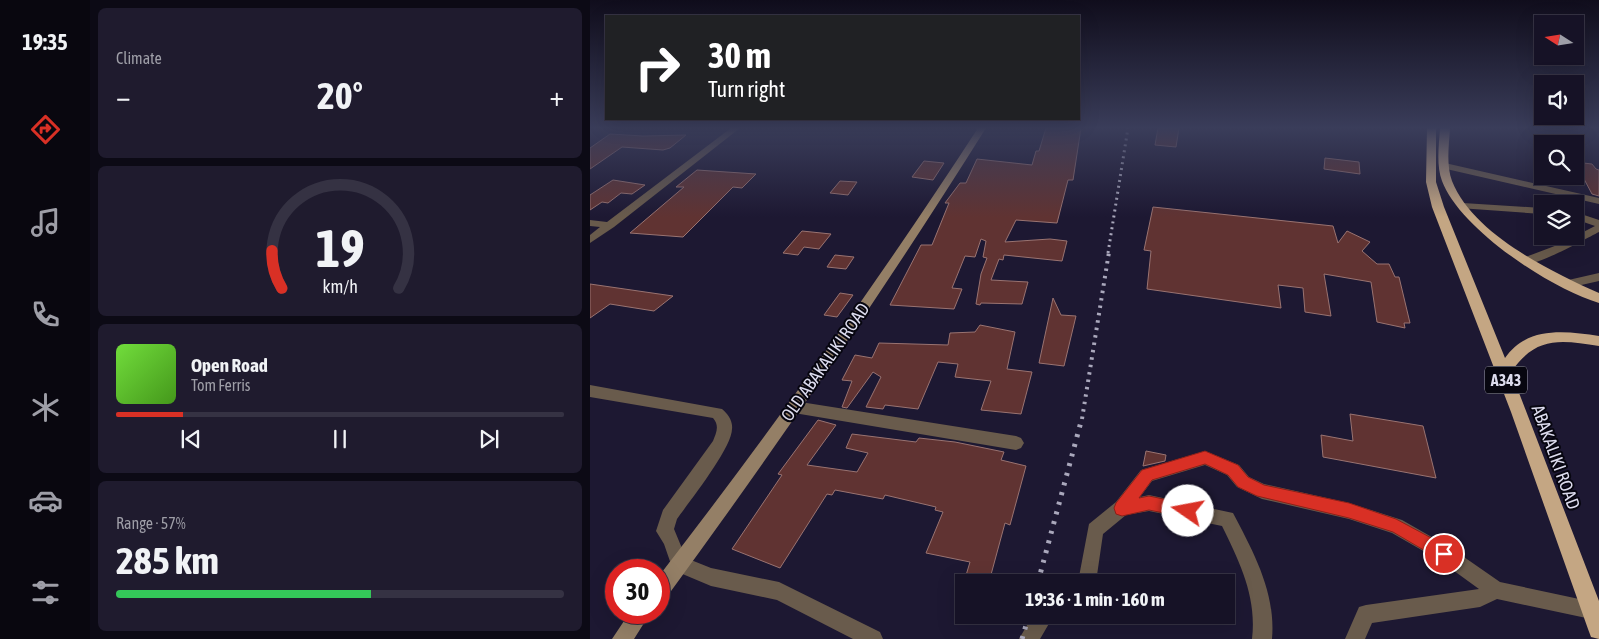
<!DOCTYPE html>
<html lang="en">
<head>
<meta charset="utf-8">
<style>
	:root { --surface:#161226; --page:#1f1b2e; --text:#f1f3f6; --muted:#9e9ea7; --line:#353243; --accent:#d93025 }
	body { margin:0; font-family:"Asap Condensed",sans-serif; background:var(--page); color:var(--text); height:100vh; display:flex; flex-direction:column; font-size:19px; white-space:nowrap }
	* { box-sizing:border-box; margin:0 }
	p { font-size:16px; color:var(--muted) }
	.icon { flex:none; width:28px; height:28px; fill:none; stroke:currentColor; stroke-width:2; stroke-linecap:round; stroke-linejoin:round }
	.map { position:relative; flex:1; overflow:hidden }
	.drawer { display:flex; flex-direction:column; gap:8px; padding:8px; background:#0c0a15; width:500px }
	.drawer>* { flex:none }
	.banner { position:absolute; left:15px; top:15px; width:475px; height:105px; border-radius:0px; box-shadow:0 5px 20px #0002,0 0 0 1px var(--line); background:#202124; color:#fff; overflow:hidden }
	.needle { width:32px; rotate:282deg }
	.controls { position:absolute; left:944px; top:15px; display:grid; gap:10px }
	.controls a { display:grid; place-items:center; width:50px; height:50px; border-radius:0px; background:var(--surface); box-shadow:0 5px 20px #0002,0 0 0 1px var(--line); font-size:25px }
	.speed { position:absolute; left:15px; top:559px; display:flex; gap:10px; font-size:25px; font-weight:700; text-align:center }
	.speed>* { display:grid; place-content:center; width:65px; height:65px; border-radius:50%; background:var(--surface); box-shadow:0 5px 20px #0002,0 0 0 1px var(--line); line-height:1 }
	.speed .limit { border:8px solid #d22; background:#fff; color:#111 }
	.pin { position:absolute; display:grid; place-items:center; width:42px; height:42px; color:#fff; margin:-21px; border:2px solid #fff; border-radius:50%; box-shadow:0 1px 5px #0007 }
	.me { position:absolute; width:55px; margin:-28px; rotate:282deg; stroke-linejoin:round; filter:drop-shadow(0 0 4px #0008) }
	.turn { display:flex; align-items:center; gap:18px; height:105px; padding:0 20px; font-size:22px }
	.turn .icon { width:65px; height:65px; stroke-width:2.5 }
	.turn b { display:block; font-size:35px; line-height:42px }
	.big { font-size:38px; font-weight:700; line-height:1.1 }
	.drawer .widget { flex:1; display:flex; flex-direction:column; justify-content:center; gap:8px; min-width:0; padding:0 18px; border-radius:8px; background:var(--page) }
	.drawer .dial { align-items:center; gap:0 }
	.dial svg { height:130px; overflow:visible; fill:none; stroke:var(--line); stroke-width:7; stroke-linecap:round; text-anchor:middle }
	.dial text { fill:var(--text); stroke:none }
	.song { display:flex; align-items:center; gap:15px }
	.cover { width:60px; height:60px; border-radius:8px; background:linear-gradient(135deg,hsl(100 70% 55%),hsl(100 70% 35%)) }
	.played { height:5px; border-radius:2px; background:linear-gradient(90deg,var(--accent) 15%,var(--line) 15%) }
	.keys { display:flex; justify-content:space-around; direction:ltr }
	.heat { display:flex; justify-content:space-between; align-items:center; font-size:28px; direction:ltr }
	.charge { height:8px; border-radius:4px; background:linear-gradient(90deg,#34c759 57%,var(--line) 0) }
	.trip { position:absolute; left:365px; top:574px; width:280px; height:50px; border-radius:0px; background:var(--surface); box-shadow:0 5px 20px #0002,0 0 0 1px var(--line); font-weight:700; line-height:50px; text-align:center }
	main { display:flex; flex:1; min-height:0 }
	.tab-bar { display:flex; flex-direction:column; width:90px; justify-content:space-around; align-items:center; background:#09070f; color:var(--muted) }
	.tab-bar .icon { width:35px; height:35px }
	.tab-bar .current { color:var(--accent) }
	.tab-bar b { font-size:22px; color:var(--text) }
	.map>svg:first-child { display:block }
	.building { fill:#603332; stroke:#997371 }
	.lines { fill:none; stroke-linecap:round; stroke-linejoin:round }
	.minor { fill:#695b4c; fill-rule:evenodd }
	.secondary { fill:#947f66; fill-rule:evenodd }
	.trunk { fill:#c4a683; fill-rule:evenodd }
	.rail-far2 { stroke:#aaa8bc; stroke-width:3; stroke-dasharray:2 4; stroke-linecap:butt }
	.rail-far1 { stroke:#aaa8bc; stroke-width:4; stroke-dasharray:2.5 5; stroke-linecap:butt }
	.rail { stroke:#aaa8bc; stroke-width:5; stroke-dasharray:3 7; stroke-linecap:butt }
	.route { fill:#d93025; stroke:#8d1f18 }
	.labels { text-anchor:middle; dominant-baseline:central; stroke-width:4; stroke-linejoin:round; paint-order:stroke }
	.shield { fill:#070610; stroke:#9d9cab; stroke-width:1 }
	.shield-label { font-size:16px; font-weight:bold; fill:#dddcee }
	.street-label { font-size:18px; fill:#dddcee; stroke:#070610 }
</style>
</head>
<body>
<main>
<nav class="tab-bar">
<b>19:35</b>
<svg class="icon current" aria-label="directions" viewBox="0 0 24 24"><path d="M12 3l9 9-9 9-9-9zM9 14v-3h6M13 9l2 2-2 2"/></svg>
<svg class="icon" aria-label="music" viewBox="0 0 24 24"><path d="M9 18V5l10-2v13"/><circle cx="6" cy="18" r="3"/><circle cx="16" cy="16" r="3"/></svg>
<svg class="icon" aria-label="phone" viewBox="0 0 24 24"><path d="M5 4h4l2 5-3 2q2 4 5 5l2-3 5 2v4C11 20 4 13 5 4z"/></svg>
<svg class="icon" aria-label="climate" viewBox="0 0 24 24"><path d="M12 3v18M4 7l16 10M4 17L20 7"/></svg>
<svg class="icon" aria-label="car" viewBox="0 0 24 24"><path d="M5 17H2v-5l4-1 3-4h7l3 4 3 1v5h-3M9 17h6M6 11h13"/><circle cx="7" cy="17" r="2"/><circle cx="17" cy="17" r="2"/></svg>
<svg class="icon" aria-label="filters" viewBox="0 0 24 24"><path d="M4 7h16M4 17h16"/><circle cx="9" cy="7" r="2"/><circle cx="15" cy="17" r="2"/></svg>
</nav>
<section class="drawer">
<div class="widget"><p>Climate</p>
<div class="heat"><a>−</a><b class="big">20°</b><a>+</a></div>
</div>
<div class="widget dial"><svg viewBox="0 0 100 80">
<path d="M14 69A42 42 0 1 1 86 69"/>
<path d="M14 69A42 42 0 0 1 8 46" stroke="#d93025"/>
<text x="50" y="56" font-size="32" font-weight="700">19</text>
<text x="50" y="72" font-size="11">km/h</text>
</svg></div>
<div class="widget">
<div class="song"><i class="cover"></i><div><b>Open Road</b><p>Tom Ferris</p></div></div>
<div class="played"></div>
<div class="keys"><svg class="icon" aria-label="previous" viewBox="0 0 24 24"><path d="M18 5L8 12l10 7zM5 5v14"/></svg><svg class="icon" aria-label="pause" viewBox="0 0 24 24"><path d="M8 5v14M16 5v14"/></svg><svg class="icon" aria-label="next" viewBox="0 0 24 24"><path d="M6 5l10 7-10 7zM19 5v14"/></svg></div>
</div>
<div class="widget"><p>Range · 57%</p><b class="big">285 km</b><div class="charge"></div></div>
</section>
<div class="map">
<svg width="1009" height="639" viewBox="0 0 1009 639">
	<rect width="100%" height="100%" fill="#1d1832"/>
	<!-- building -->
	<path class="building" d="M456 128H491L483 180H478L467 223 426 220 415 242 460 239 477 241 472 261 414 255 413 260 409 259 401 280 438 282 432 304 391 303 390 305 386 304 391 274 397 258 393 257 396 241 391 239 385 257 375 256 362 288 372 289 364 309 300 305 331 245H342L359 203H355L370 183H376L387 159 442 165 446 151H449Z
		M568 128H589L586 147 565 145Z
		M20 134 53 136 96 135 80 148 73 150 32 147 0 169V148Z
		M735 158 769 162 770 174 734 169Z
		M334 161 354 163 343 180 322 177Z
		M985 162 1002 164 1006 169 1009 170V196L1002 194Z
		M107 170 166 174 152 188 143 187 93 237 40 233 94 187H86Z
		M23 180 55 185 42 194 31 193 18 203 12 202 0 210V195Z
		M250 181 267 182 258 195 240 193Z
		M563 207 743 226 748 243 757 231 780 242 772 251 787 264H799L805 277H809L820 323H814L815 328 787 322 781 282 734 274 741 316 715 312 713 288 688 285 691 308 557 289 561 251 554 250Z
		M212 231 241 234 229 249 214 247 208 255 193 253Z
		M245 255 264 257 256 269 237 267Z
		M0 284 83 296 64 311 20 304 0 318Z
		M250 293 263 295 247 317 234 315Z
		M463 298 471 315 486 316 474 366 449 363Z
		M390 325 425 332 417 369 442 372 431 414 391 410 401 381 365 377 368 364 348 362 328 409 295 405 293 409 276 407 291 377 283 372 257 408 252 407 262 381 252 380 265 355 282 358 289 343 358 345 360 333 385 332Z
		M760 414 833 426 846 478 733 457 731 435 763 441Z
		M228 420 246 425 217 465 267 472 278 453 256 448 262 434 326 442 329 438 365 442 414 452 411 460 436 466 420 525 415 523 399 582H374L380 562 336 553 353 512 345 510 346 507 295 495 293 499 245 490 242 495 237 494 190 568 142 549 192 475 188 474Z
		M556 451 576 455 575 461 553 466Z"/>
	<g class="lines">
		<!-- minor -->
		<path class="minor" d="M141 128H150L24 227 0 243V235L10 227 0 226V220L17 222Z
			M855 163 1009 198V204L852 168V164Z
			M873 203 952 208V214L869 208 868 206Z
			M985 212 1009 220V232C995 239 946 267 933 264L931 261 933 258 970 244 1005 226 985 219Z
			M1009 273V281L978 288 972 284 974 281Z
			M0 385 132 409C138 414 143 421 142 429 142 448 99 502 87 519L84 529 96 558 121 568 189 582 290 632 293 639H263L187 600 121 586 83 570 74 544 66 531 73 510 123 441C126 433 130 426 123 418L0 397Z
			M204 401 426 436 431 438 434 443 431 448 426 450 204 413 199 411 197 407 199 403Z
			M615 451 649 465 659 477 674 484 759 503 812 520 861 548 910 582 1008 603V617L1001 619 907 599 890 607 782 623 775 639H755L769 607 776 605 889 589 849 560 802 533 759 519 672 499 647 487 637 475 615 465 562 481 550 497 559 495 643 513C664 553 686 593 682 639H662C667 597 650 563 632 526L559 511 536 515 513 534 506 582H488L499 524 526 502 551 470Z
			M443 615H464L450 639H429Z"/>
		<!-- secondary -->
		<path class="secondary" d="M388 128H396C295 289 188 445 76 598L69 600V576C181 431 288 282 388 128Z
			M40 612H61L44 639H22Z"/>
		<!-- trunk -->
		<path class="trunk" d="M837 128H846V182L854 207 915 358C937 326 975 331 1009 336V346C970 340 946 336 921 372L1009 601V639L1001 637 998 629 921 412 842 207 836 182Z
			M850 128H860C859 145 856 165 862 181 883 234 960 271 1009 293V303C961 289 870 229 852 181 846 165 849 145 850 128Z"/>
		<!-- rail-far2 -->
		<path class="rail-far2" d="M518 253 538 128"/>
		<!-- rail-far1 -->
		<path class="rail-far1" d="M492 419 519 252"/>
		<!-- rail -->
		<path class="rail" d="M448 582 492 418
			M432 639 439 615"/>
	</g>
	<!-- sky -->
	<linearGradient id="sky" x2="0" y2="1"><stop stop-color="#100d1c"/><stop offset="0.59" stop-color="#3a3d5a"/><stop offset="1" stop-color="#3a3d5a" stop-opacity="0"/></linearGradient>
	<rect width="1009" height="217" fill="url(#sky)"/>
	<!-- route -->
	<path class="route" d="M615 451 648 465 658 477 674 485 759 503 806 519 860 548 863 554 860 559 854 562 803 532 759 518 667 496 648 487 638 475 615 464 562 480 549 498 559 496 598 504 603 506 606 511 603 516 598 518 559 510 532 516 526 514 524 508 526 503 552 470Z"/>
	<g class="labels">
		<!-- shield labels -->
		<rect class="shield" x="895" y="366.5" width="42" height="27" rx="4"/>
		<g class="shield-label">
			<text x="916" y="380">A343</text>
		</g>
		<!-- street labels -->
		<g class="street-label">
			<text transform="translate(235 362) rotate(-55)">OLD ABAKALIKI ROAD</text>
			<text transform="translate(966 457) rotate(70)">ABAKALIKI ROAD</text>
		</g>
	</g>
</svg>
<div class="controls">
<a><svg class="needle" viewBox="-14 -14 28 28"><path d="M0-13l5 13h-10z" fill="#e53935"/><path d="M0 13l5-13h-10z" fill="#9e9ea7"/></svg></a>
<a><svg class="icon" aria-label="sound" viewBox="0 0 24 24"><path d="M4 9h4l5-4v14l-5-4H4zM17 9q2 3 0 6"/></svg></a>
<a><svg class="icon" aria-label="search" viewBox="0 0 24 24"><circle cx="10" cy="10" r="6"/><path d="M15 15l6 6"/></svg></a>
<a><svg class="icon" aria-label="layers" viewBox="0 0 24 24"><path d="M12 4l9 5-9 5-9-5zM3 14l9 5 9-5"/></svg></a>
</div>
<div class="speed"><div class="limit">30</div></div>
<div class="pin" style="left:854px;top:554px;background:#d93025"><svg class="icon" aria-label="arrive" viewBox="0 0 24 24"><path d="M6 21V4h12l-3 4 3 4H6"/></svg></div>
<svg class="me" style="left:598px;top:511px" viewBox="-20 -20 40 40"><circle r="19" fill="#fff"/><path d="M0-13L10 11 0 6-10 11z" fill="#d93025"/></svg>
<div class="trip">19:36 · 1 min · 160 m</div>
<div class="banner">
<div class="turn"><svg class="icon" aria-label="right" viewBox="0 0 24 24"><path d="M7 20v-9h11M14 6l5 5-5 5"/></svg><div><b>30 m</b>Turn right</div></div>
</div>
</div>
</main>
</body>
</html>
